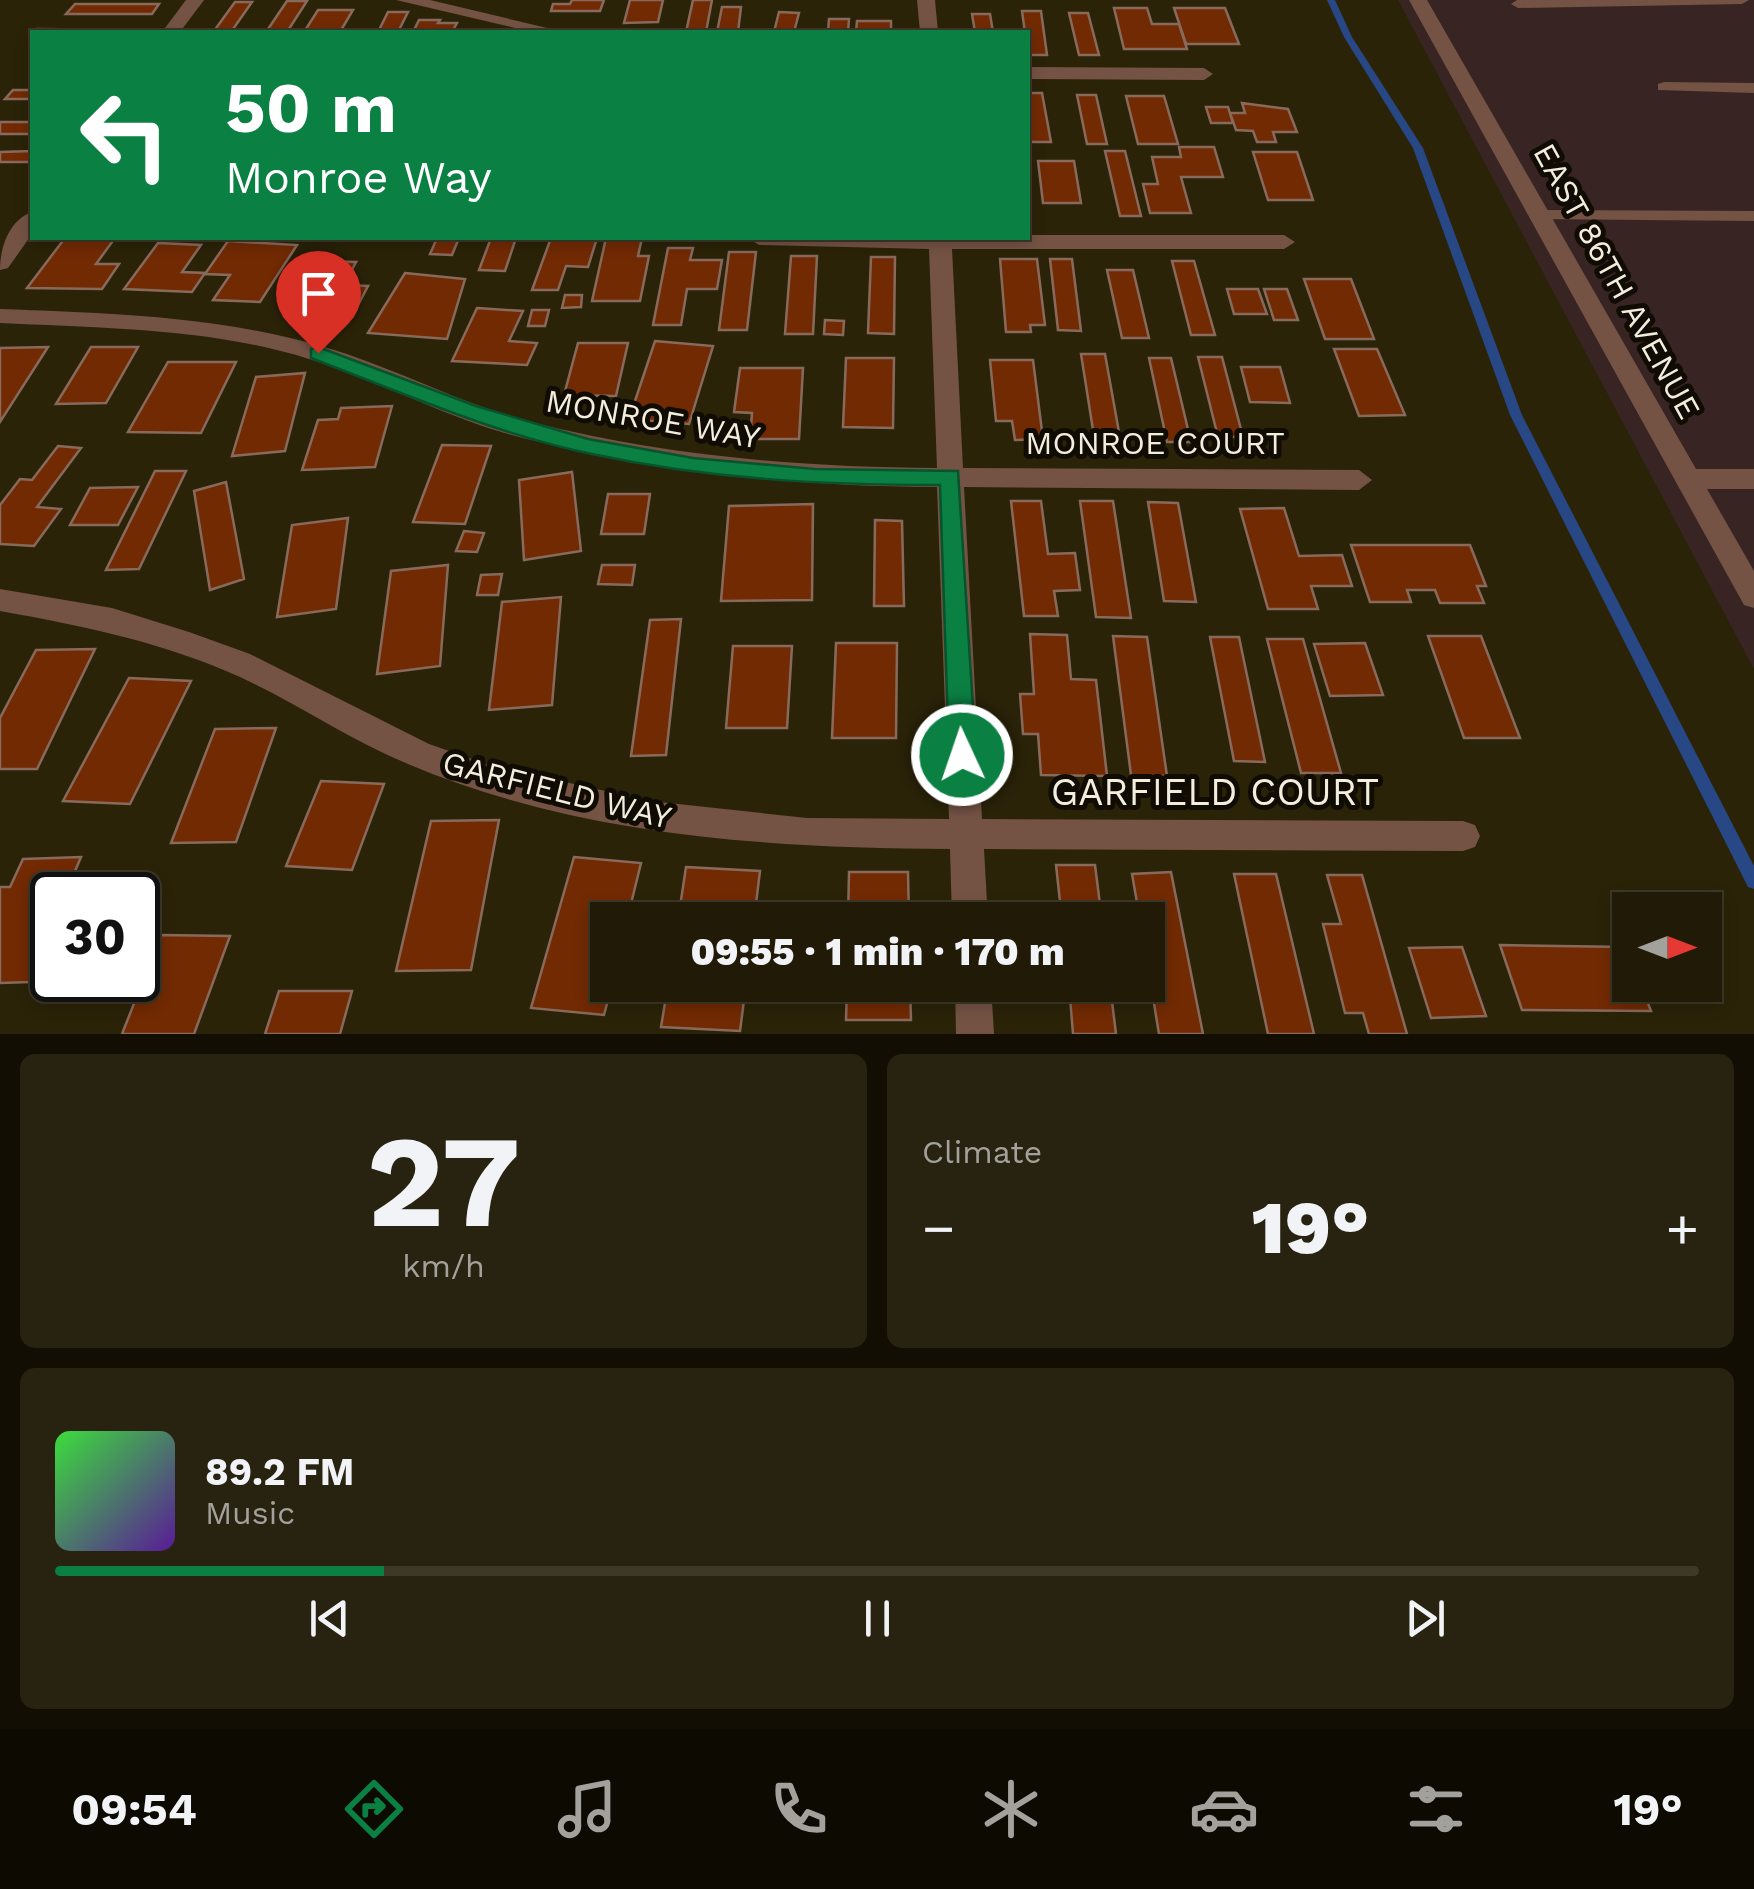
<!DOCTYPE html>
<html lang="en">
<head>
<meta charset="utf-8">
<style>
	:root { --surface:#201a06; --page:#282310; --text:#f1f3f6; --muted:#a2a19b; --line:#3d3828; --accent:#0b8043 }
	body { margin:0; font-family:"Work Sans",sans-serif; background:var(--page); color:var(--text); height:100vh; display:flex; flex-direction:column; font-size:38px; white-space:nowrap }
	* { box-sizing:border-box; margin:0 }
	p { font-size:32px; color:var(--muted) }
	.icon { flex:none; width:55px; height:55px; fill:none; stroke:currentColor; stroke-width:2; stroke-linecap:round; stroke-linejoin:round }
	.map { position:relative; height:1034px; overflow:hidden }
	.details { display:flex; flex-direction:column; gap:20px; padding:20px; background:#120e03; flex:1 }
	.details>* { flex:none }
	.banner { position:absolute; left:30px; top:30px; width:1000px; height:210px; border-radius:0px; box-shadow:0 5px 15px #0003,0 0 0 2px var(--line); background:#0b8043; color:#fff; overflow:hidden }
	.needle { width:65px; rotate:90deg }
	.fabs { position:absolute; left:1612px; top:892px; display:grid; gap:20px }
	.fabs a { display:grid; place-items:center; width:110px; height:110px; border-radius:0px; background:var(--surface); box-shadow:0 5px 15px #0003,0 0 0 2px var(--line); font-size:50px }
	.speed { position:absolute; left:30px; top:872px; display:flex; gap:20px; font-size:50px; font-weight:700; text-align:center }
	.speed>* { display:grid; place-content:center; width:130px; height:130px; border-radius:50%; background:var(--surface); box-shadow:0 5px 15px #0003,0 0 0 2px var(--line); line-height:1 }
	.speed .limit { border:5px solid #111; border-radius:15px; background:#fff; color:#111 }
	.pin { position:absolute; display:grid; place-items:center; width:85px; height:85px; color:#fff; margin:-102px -42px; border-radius:50% 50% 50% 0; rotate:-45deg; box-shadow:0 0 10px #0007 }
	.pin .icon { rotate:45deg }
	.me { position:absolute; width:110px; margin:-55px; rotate:357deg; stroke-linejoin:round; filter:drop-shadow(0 0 8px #0008) }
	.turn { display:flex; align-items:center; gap:35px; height:210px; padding:0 30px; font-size:45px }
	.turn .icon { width:130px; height:130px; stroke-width:2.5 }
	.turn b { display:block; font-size:70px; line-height:85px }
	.big { font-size:75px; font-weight:800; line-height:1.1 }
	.details .widget { flex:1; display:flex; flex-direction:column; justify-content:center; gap:15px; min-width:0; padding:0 35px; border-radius:15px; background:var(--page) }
	.details .dial { align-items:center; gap:0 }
	.dial b { font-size:130px; line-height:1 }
	.song { display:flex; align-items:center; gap:30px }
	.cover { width:120px; height:120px; border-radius:15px; background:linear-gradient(135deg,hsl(120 70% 55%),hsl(270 70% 35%)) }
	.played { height:10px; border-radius:5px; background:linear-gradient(90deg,var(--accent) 20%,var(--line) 20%) }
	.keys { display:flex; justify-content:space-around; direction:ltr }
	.heat { display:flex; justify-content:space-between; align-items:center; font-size:55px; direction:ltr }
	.details .tiles { flex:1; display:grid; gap:20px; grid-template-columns:1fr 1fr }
	.widget:last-child { grid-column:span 2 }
	.trip { position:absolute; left:590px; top:902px; width:575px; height:100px; border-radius:0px; background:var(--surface); box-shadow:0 5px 15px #0003,0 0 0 2px var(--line); font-weight:800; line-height:100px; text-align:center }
	.tabs { display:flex; height:160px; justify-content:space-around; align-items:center; background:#0d0a02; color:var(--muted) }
	.tabs .icon { width:70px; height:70px }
	.tabs .selected { color:var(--accent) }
	.tabs b { font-size:45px; color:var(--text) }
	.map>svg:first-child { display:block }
	.industrial { fill:#382523 }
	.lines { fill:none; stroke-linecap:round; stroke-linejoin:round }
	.stream { fill:#274785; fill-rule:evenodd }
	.building { fill:#722a03; stroke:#886a5d; stroke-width:2.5 }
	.service { fill:#745344; fill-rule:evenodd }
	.minor { fill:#745344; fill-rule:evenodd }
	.route { fill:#0b8043; stroke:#07532c; stroke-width:2.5 }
	.labels { text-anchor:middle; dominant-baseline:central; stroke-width:10; stroke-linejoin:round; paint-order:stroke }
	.street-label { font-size:32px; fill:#f2eddd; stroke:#100c03 }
	.near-street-label { font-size:38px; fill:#f2eddd; stroke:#100c03 }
</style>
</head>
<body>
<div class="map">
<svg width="1754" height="1034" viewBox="0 0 1754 1034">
	<rect width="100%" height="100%" fill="#2b2308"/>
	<!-- industrial -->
	<path class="industrial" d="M1398 0H1754V669L1704 575Z"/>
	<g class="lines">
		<!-- stream -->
		<path class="stream" d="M1327 0H1335L1352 37 1423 148 1522 415 1754 866V889L1748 887 1510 415 1413 148 1344 37Z"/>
	</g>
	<!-- building -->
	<path class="building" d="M572 0H604L600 11H551L553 4H570Z
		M630 0H663L658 22 624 23Z
		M693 0H712L706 32H686Z
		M287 1H307L287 32H266Z
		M235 2H252L231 32H203L214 31Z
		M75 4H159L152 14H66Z
		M722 7H741L738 32H717Z
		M1114 8H1147L1152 24H1179L1187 49H1124Z
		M1174 8H1225L1239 44H1186Z
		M318 10H353L340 32H304Z
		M1022 11H1041L1047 55H1028Z
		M388 12H408L398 32H378Z
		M779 12 799 13 794 32H774Z
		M1069 13H1088L1099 55H1079Z
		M972 14H990L993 32H975Z
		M829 19H849L848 32H828Z
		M419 20H440L438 23H457L452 32H413Z
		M857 21H891V32H856Z
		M37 29 139 30 34 32Z
		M13 90H32V99H5Z
		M1028 93H1042L1051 142H1031Z
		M1077 95H1096L1107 144H1087Z
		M1126 96H1164L1178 144H1138Z
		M1242 103 1288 109 1297 132H1273L1276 142H1257L1253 131 1236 130 1230 113H1245Z
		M1206 107H1228L1233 123H1211Z
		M0 122H32V134H0Z
		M1179 147H1214L1223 177H1181L1191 213H1150L1143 184H1158L1152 157H1181Z
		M32 151V162H0V152Z
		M1105 151H1125L1141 216H1120Z
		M1253 152H1297L1313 200H1268Z
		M1038 161H1074L1081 203H1043Z
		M65 238H115L96 264H119L102 289 27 288Z
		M437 238H459L452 255 430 254Z
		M491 238H516L505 271 479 270Z
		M551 238H597L588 267 566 266 558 290H532Z
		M606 238H642L638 256H649L640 301H592Z
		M228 241 297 245 260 302 213 300 230 275 205 274Z
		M158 243 201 245 182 272 205 273 192 292 124 289Z
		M668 248H693L690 260H722L717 289H687L681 325H653Z
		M729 252H756L747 330H719Z
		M791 256H817L813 334H785Z
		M871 257H895L894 334 868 333Z
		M1000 259H1037L1045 325H1030L1031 332H1006Z
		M1050 259H1072L1081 331 1058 330Z
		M312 261 356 262 344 285 368 286 355 311 285 309Z
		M1172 261H1194L1215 335H1191Z
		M1107 270H1133L1149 338H1122Z
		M405 273 465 279 447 339 368 333Z
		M1304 279H1351L1374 339H1325Z
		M1227 289H1258L1267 314H1234Z
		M1264 289H1287L1298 320H1274Z
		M565 295H582L581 307 562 308Z
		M477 308 523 311 509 341 537 343 527 365 452 361Z
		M532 310H549L545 326H528Z
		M825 320 844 321 843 335 824 334Z
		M655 341 713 346 689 424 629 419Z
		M578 343H628L616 396 564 395Z
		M48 347 0 422V348Z
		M91 347H138L106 403 56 404Z
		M1334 349H1377L1405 415 1359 416Z
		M1081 354H1105L1122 449H1096Z
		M1198 357H1222L1243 437H1218Z
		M846 358H894L893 428 843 427Z
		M1149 358H1171L1191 442H1167Z
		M990 360H1033L1043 439 1015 440 1012 421H996Z
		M168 362H236L201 433 128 432Z
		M1241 367H1280L1290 403 1250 402Z
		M740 368H803L799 439H750L752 413 734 412Z
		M305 373 285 451 232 456 256 377Z
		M392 406 375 467 302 470 318 420 338 419 341 408Z
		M442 445 491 446 465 524 413 522Z
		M58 446 81 448 37 507 61 509 34 546 0 544V505L20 479 32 480Z
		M155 471H186L139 569 106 570Z
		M572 472 581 551 524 560 519 480Z
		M226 482 244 579 210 590 194 491Z
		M138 487 118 525H70L90 488Z
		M608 494H650L644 534H601Z
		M1011 501H1041L1048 554 1075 553 1080 590 1054 591 1058 616H1024Z
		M1080 501H1113L1131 618 1096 617Z
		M1148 502 1178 503 1196 602 1164 601Z
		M813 504 812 600 721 601 729 506Z
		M1284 508 1299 556 1342 555 1352 586H1311L1318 609H1268L1240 509Z
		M348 518 336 609 277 617 292 525Z
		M875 520 902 521 904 606H874Z
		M464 531 484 533 477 552 456 551Z
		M1351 545H1470L1486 586H1477L1484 603H1440L1435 590H1407L1411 602H1370Z
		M448 565 440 666 377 674 391 571Z
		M602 565H635L632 585 598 584Z
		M502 574 498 595H477L481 575Z
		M561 597 552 705 489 710 502 602Z
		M681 619 666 755 631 756 650 620Z
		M1030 634 1067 635 1071 679 1096 680 1107 776 1041 775 1038 734H1023L1020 694H1034Z
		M1113 636 1147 637 1167 776 1131 775Z
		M1428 636H1481L1520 738H1464Z
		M1210 637H1239L1265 762 1234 761Z
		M1267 639H1303L1341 773H1301Z
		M836 643H897L896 738H832Z
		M1365 643 1383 695 1330 696 1314 644Z
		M733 646H792L787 728H726Z
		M95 649 37 769H0V718L36 650Z
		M129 678 191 681 130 804 63 801Z
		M276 728 236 842 171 843 215 729Z
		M321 781 384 784 352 870 286 866Z
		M499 820 471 970 396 971 431 821Z
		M81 857 65 895H52V927L30 982 0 983V887H10L23 859Z
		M574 857 641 863 627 920H608V985H612L604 1015 531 1008Z
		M1056 865H1095L1102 920H1062Z
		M686 867 760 871 754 920H678Z
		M849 872H908L909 920H848Z
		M1171 872 1203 1034H1159L1148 967V920H1140L1132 874Z
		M1234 874H1276L1314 1034H1268Z
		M1327 875H1362L1407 1034H1369L1363 1013H1345L1323 924H1341Z
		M161 935 230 936 194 1034H122Z
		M1500 945 1626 947 1630 985H1641L1651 1011 1522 1010Z
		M1462 947 1486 1016 1431 1018 1409 948Z
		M668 985H746L740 1031 661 1027Z
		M847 985H910L911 1020H846Z
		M1069 985H1110L1116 1034H1073Z
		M279 991H352L340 1034H265Z"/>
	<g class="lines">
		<!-- service -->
		<path class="service" d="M1749 0 1742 4 1518 8 1511 4 1517 0Z
			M1664 82 1754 83V93L1658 90V84Z
			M1541 210 1754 211V221L1535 219 1532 215Z"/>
		<!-- minor -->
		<path class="minor" d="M186 0H204L180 32H162Z
			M396 0H430L564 32H532Z
			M917 0H935L938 32H920Z
			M1409 0H1427L1696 469H1754V489H1707L1754 571V608L1744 605Z
			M1028 67 1204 68 1213 74 1204 80 1028 79Z
			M32 212V234L8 268 0 270C0 248 9 220 32 212Z
			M1028 235H1284L1295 242 1284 249H952L963 468 1359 470 1372 480 1359 490 964 487 982 819 1463 821 1475 825 1480 836 1475 847 1463 851 984 849 988 920H952L950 849C767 848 578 836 408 764 345 738 289 697 226 671 153 640 78 625 0 611V589L112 608 189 632 250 654 429 744 489 765 650 801 807 818 949 819 937 487C791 486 666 473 523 438 450 420 381 381 309 359 211 328 102 328 0 323V309C108 313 219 316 324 347 394 367 460 404 531 422 665 456 799 467 937 468L929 249 759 245 748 238Z
			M955 985H991L994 1034H956Z"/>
	</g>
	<!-- route -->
	<path class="route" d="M318 347 476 406 588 439 693 458 815 469 958 471 976 755 972 763H953L949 755 940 485C822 485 708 479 592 454 495 434 403 393 311 358V349Z"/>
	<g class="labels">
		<!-- street labels -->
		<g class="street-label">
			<text transform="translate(1617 281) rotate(61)">EAST 86TH AVENUE</text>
			<text transform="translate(653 419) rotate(10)">MONROE WAY</text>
			<text x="1155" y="443">MONROE COURT</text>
			<text transform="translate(557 790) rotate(14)">GARFIELD WAY</text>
		</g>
		<!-- near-street labels -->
		<g class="near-street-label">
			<text x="1215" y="792">GARFIELD COURT</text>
		</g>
	</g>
</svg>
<div class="fabs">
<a><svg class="needle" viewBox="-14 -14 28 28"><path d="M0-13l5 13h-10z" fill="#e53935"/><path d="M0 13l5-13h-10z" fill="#a2a19b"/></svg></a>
</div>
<div class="speed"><div class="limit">30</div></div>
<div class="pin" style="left:318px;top:353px;background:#d93025"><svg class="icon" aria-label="arrive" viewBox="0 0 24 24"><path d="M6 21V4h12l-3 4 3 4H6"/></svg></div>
<svg class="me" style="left:962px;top:755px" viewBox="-20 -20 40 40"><circle r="17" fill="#0b8043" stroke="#fff" stroke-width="3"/><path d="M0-11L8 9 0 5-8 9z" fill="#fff"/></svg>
<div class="trip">09:55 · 1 min · 170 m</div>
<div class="banner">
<div class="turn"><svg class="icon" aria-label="left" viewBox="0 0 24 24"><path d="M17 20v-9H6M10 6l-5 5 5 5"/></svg><div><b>50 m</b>Monroe Way</div></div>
</div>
</div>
<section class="details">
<div class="tiles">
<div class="widget dial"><b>27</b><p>km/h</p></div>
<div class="widget"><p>Climate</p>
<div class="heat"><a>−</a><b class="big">19°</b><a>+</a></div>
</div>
<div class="widget">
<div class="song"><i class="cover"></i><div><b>89.2 FM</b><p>Music</p></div></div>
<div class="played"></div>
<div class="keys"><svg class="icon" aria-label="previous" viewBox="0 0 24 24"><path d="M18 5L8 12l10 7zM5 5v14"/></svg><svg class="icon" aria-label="pause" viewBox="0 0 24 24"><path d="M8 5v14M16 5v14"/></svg><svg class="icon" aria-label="next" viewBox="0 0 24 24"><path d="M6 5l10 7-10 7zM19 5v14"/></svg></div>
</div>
</div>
</section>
<nav class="tabs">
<b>09:54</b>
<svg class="icon selected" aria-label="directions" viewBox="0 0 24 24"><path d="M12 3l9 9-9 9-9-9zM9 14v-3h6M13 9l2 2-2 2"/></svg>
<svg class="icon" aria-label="music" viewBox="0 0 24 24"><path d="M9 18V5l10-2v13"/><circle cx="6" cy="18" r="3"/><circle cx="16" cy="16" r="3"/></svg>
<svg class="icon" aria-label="phone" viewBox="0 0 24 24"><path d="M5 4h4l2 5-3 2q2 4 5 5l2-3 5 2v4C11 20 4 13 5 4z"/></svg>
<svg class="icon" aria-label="climate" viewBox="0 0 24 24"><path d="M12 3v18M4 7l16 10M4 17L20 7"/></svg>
<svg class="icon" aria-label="car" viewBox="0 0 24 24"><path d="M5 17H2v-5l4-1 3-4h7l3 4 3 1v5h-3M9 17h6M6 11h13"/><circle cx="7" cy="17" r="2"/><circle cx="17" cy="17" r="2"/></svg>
<svg class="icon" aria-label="filters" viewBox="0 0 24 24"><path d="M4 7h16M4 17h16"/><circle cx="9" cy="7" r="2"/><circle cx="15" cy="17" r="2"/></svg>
<b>19°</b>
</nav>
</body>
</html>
